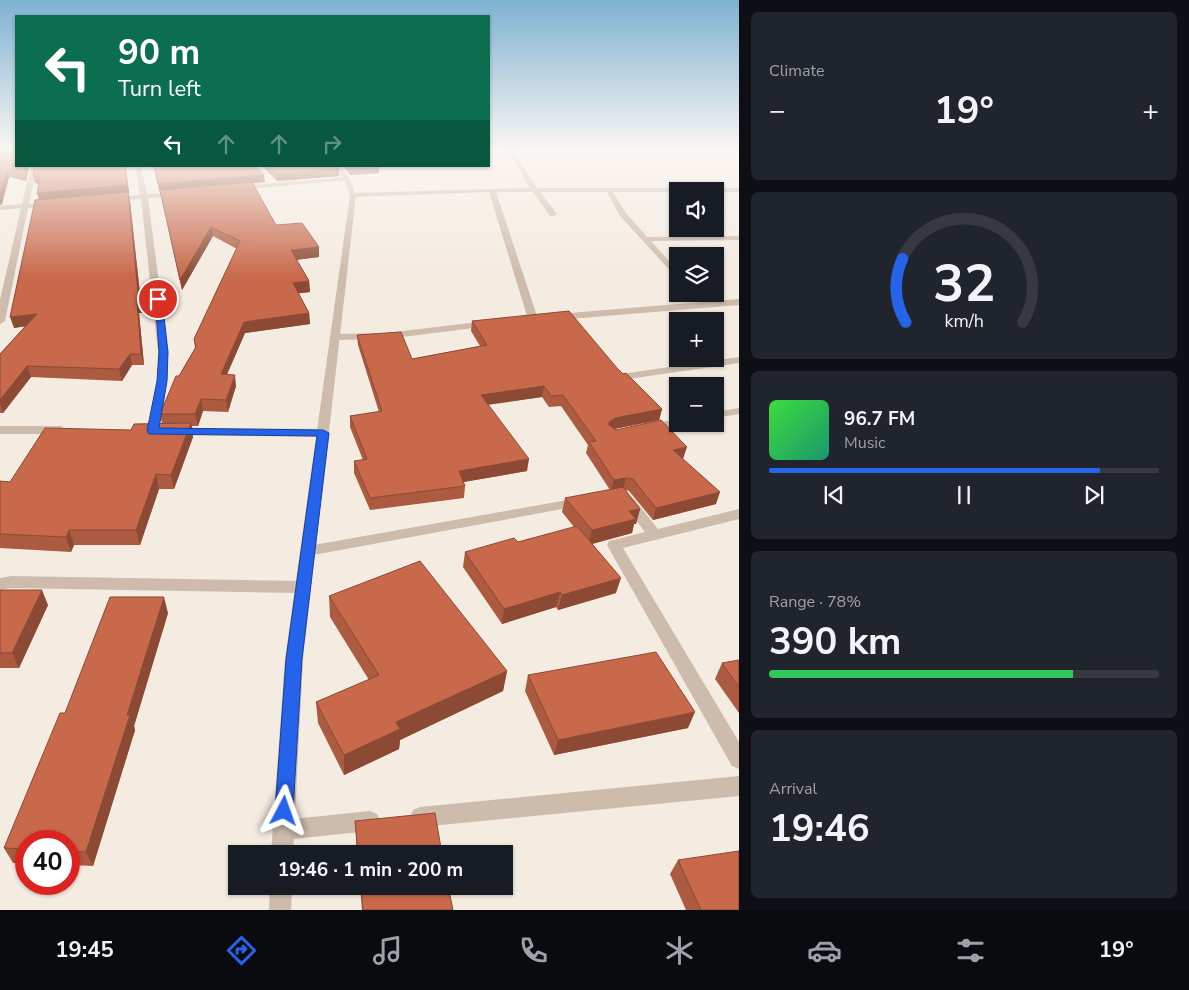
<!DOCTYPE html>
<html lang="en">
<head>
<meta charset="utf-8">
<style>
	:root { --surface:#171b24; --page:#20242c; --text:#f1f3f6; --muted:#9ea1a6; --line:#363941; --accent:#2563eb }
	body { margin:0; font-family:"Nunito Sans",sans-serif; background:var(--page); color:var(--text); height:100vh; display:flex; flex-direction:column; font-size:19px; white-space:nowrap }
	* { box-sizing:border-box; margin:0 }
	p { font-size:16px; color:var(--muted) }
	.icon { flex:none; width:28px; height:28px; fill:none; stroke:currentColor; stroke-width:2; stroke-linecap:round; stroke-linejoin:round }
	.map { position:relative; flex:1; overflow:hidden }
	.details { display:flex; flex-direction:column; gap:12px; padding:12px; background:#0d0f14; width:450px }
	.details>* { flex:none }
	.top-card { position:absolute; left:15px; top:15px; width:475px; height:152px; border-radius:0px; box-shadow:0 1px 4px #0004; background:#0b6e4f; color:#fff; overflow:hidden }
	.buttons { position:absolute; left:669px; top:182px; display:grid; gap:10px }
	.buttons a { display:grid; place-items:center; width:55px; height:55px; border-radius:0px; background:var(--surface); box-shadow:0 1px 4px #0004; font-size:25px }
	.speed { position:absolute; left:15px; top:830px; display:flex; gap:10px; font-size:25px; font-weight:700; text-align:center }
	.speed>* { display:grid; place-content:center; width:65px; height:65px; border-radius:50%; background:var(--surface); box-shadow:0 1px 4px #0004; line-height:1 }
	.speed .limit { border:8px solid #d22; background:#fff; color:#111 }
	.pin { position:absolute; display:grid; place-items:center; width:42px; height:42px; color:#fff; margin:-21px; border:2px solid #fff; border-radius:50%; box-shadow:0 1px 5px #0007 }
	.me { position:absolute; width:55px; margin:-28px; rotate:4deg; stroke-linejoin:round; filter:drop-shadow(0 0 4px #0008) }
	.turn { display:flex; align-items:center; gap:18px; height:105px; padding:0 20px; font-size:22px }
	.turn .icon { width:65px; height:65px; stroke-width:2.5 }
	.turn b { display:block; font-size:35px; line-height:42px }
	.lanes { display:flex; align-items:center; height:48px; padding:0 20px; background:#0003; justify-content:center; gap:25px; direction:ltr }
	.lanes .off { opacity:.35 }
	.big { font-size:38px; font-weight:700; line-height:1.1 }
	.details .tile { flex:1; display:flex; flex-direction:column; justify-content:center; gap:8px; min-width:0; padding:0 18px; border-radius:8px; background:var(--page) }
	.details .dial { align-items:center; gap:0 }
	.dial svg { height:130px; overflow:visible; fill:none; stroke:var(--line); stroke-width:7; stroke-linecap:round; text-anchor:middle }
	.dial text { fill:var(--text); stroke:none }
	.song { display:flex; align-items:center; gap:15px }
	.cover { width:60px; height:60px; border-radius:8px; background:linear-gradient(135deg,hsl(120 70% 55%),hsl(160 70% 35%)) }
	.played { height:5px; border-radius:2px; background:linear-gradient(90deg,var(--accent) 85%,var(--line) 85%) }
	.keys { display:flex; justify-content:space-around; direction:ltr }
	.heat { display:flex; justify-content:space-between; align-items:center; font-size:28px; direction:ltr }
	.charge { height:8px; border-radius:4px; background:linear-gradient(90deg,#34c759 78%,var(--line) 0) }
	.trip { position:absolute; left:228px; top:845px; width:285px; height:50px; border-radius:0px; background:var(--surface); box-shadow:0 1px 4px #0004; font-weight:700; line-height:50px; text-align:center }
	.dock { display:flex; height:80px; justify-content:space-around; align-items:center; background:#090b0e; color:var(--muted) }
	.dock .icon { width:35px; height:35px }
	.dock .current { color:var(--accent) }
	.dock b { font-size:22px; color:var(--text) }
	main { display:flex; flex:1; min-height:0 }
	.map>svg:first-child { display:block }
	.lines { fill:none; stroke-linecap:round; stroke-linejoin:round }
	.minor { fill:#cdbbac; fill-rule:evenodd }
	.tertiary { fill:#cdbbac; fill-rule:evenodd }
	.wall { fill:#ac5a40 }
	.shaded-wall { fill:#8c4a34 }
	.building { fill:#c8694b; stroke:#8c4a34 }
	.route { fill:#2563eb; stroke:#184099 }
</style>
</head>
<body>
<main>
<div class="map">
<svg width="739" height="910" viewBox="0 0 739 910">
	<rect width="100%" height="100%" fill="#f4ebe1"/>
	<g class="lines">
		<!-- minor -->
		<path class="minor" d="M504 149 513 151 537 188H739V192H613L626 213 647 237 739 236V240L651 241 678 271V279L620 216 607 192H540L557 214 553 216H550L533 192H496L538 319 533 322 528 319 489 192 353 197 350 195 353 193 530 188 509 153Z
			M31 166H37L29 204 50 202 53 204 50 206 28 208 5 321 0 324V300L21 208 0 210V206L22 204Z
			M135 166H141L147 194 177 192 180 194 177 196 148 198 168 352 167 381 159 431 153 435 147 431 157 381 158 352 141 199 113 201 110 199 113 197 140 195Z
			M347 177 349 178V180L237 190 234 188 237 186Z
			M739 299V305L557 320 552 317 557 314Z
			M487 321 492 324 490 326 386 339 335 340 330 337 335 334 386 333Z
			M739 357V363L621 380 616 377 621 374Z
			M739 408V414L715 418V412Z
			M678 419V424H682L648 432 642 428 644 425Z
			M0 426H61L67 430 61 434H0Z
			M176 428 323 429 329 433 323 437 172 435 170 432Z
			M579 498 584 499 586 502 584 505 308 556 303 555 301 551 303 547 308 546Z
			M629 498 634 499 658 529 739 509V519L623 548 739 742V769L732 766 607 545 609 541 645 532 622 502 624 499Z
			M11 576 303 581 308 583 311 587 308 591 303 593 11 588 0 590V578Z
			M739 776V796L420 827 413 824 410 817 413 810 420 807Z
			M370 811 377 814 380 821 377 828 370 831 283 840 276 837 273 830 276 823 283 820Z"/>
		<!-- tertiary -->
		<path class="tertiary" d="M334 166H340L350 179 356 195 303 659 293 854H271L285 659 350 195 344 179Z
			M270 886H292L291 910H269Z"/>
	</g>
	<!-- wall -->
	<path class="wall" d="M0 149 16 166H29L26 181 9 177 2 204 0 205Z
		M154 166H256L265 182 252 183 276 225 319 247V257L297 260 309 281 310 292 298 293 309 313 310 324 245 333 227 374 236 386 228 412 203 411 198 426H192L193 437 174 489H159L140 545H74L71 552 0 548V481L10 482 131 430 162 423 160 414 179 376 195 348 194 339 237 249 213 236 182 290Z
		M262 166H337L339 169V176L277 181Z
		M343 166H379V173L350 175Z
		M133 167 126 168 129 193H128L130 201 142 313H139L144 365H132L122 381 31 377 3 413H0V354L25 326 14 328 39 200 37 193 39 184 35 183 33 176Z
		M472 321 617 368 662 409 659 420 615 429 683 459 716 504 653 520 629 491 625 490 640 509 636 524H634L632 533 592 544 616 593 558 610 556 607 502 624 463 567 465 552 518 542 574 527 562 512 565 498 610 490 586 453 588 445 561 406 549 407 542 397 488 404 527 471 463 482 465 486 464 498 370 510 354 473V461L363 460 350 427V416L379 412 358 345 357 335 412 359 480 346 471 331Z
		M0 590 48 605 19 668H0Z
		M329 596 507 671 503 691 400 740 399 749 344 775 318 723 316 702 369 680 330 617Z
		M168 613 134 726 135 730 93 866 69 865V841H26V863H13L4 848 65 713Z
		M739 660V713L715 679 722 663Z
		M528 675 688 728 554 755 525 691Z
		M355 821 442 854H357Z
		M678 860 739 910H686L670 874Z
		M360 886H448L453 910H362Z"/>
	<!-- shaded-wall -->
	<path class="shaded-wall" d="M26 166H29L26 181 24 174Z
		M125 166H134L126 168 129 193H128L130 201 142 313H139L144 365 141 354 39 200 37 193Z
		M374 166H379V173L350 175 349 168Z
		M339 169V176L277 181 276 174Z
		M7 170 9 177 2 204 0 205V194Z
		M264 175 265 182 159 191 158 184Z
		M211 227 213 236 182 290 180 280Z
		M319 247V257L292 260 291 250Z
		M309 281 310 292 294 294 293 283Z
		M309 313 310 324 245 333 222 386 221 374 244 322Z
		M37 314 40 324 14 328 10 317Z
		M130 354 132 365 122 381 119 369Z
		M27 366 31 377 3 413 0 404V400Z
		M235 375 236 386 228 412 226 400Z
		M544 386 542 397 480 406 481 395Z
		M201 399 203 411 198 426 195 414Z
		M662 409 659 420 613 429 606 433 609 422 615 418Z
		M191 423 193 437 174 489 171 475Z
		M687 447 683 459 673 450Z
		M529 459 527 471 458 483 459 471Z
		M156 474 159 489 140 545 136 530Z
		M626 478 623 489 611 491 614 480Z
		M720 492 716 504 653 520 656 508Z
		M640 509 636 524H634L632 533 588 545 592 530 629 511Z
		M69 530 74 545 71 552 66 537Z
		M621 578 616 593 558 610 562 595Z
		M42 590 48 605 19 668 12 653Z
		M560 592 556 607 502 624 504 609Z
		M164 597 168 613 134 726 135 730 93 866 86 852 127 715Z
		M507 671 503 691 400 740 399 749 344 775V755L396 722Z
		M695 712 688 728 554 755 558 740Z"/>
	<!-- building -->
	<path class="building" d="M0 149H16V166H26L24 174 7 170 0 194Z
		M35 166H125L127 185 37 193 40 177 33 176Z
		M154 166H256L264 175 158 184Z
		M269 166H337L339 169 276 174Z
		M348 166H374L349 168Z
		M252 182 276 225 302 223 319 247 291 250 309 281 293 283 309 313 244 322 221 374 235 375 226 400 201 399 195 414H160L176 376H179L196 347 194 339 240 241 211 227 180 280 160 190Z
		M128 192 139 302H137L141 354H130L119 369 27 366 0 400V354L37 314 10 317 35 200Z
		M569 311 617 368 623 374 626 373 662 409 615 418 609 422V425L616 430 661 420 687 447 673 450 720 492 656 508 633 479 626 478 614 480 589 442 596 441 563 395 551 396 544 386 481 395 529 459 459 471 465 486 370 498 354 461 367 459 350 416 382 411 357 335 401 332 412 359 487 345 472 321Z
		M191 423 171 475 156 474 136 530H69L66 537 0 534V481L10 482 45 428 131 430 134 424Z
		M623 487 640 509 629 511 636 519 592 530 565 498Z
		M577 526 621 578 562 595 560 592 504 609 465 552 514 538 518 542Z
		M420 561 507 671 396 722 400 729 344 755 316 702 379 675 329 596Z
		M0 590H42L12 653H0Z
		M110 597H164L127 715H130L86 852 69 851V841H26V849L4 848 60 713H65Z
		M656 652 695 712 558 740 528 675Z
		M739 660V687L722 663Z
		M435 813 442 854H358L355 821Z
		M739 851V910H701L678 860Z
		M361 886H448L453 910H363Z"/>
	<!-- sky -->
	<linearGradient id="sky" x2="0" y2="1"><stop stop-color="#7eb2d2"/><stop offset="0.54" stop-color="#faf6f2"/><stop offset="1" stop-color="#faf6f2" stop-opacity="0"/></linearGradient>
	<rect width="739" height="277" fill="url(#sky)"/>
	<!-- route -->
	<path class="route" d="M155 297 162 299 168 352 167 381 159 428 323 430 329 433 302 659 293 811 291 817 284 820 277 817 275 811 286 659 317 436 149 434 147 431 157 381 159 352Z"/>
</svg>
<div class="buttons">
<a><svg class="icon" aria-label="sound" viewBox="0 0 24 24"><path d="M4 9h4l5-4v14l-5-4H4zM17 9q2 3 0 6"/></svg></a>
<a><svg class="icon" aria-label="layers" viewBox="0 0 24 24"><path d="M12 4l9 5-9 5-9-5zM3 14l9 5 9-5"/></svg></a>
<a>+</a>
<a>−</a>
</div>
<div class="speed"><div class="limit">40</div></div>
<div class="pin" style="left:158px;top:299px;background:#d93025"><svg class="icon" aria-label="arrive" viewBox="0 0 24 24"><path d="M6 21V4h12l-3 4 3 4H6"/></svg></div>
<svg class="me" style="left:284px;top:811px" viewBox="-20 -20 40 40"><path d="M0-17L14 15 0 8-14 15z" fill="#2563eb" stroke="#fff" stroke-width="4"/></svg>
<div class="trip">19:46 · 1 min · 200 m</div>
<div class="top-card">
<div class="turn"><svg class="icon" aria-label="left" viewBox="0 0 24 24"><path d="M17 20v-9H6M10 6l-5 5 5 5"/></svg><div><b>90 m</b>Turn left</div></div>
<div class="lanes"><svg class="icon" aria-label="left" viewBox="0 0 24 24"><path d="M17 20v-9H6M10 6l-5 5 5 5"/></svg><svg class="icon off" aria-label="ahead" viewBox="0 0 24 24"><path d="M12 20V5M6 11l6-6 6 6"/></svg><svg class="icon off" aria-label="ahead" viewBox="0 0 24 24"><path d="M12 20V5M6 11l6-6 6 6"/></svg><svg class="icon off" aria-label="right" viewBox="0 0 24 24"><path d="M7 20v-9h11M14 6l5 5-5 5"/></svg></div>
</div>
</div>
<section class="details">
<div class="tile"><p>Climate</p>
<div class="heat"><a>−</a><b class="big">19°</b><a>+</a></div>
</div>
<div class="tile dial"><svg viewBox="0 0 100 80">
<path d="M14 69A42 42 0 1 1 86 69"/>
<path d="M14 69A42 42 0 0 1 12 30" stroke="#2563eb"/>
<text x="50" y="56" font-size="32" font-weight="700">32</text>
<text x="50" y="72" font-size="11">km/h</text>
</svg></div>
<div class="tile">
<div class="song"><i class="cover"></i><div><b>96.7 FM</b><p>Music</p></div></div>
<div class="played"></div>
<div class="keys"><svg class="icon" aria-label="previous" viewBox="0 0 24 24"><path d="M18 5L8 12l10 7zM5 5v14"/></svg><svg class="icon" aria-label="pause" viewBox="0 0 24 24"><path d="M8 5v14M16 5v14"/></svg><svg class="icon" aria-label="next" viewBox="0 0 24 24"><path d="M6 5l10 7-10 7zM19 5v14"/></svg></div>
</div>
<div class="tile"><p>Range · 78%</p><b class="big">390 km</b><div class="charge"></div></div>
<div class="tile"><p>Arrival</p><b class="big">19:46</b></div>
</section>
</main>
<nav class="dock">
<b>19:45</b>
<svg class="icon current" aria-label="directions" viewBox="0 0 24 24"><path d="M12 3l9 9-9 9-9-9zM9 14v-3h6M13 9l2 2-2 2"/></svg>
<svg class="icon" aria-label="music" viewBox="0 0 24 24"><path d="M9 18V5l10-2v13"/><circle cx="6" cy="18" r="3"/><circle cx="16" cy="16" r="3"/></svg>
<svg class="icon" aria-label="phone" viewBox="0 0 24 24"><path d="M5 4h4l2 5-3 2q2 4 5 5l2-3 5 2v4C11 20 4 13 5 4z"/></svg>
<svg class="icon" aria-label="climate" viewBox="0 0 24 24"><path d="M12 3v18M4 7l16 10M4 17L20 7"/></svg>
<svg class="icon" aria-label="car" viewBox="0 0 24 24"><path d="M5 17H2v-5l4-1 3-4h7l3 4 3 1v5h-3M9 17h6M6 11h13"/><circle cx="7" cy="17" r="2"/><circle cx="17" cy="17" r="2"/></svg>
<svg class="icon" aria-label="filters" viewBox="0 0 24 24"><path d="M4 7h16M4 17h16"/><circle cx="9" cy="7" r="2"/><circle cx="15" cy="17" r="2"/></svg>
<b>19°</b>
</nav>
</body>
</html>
